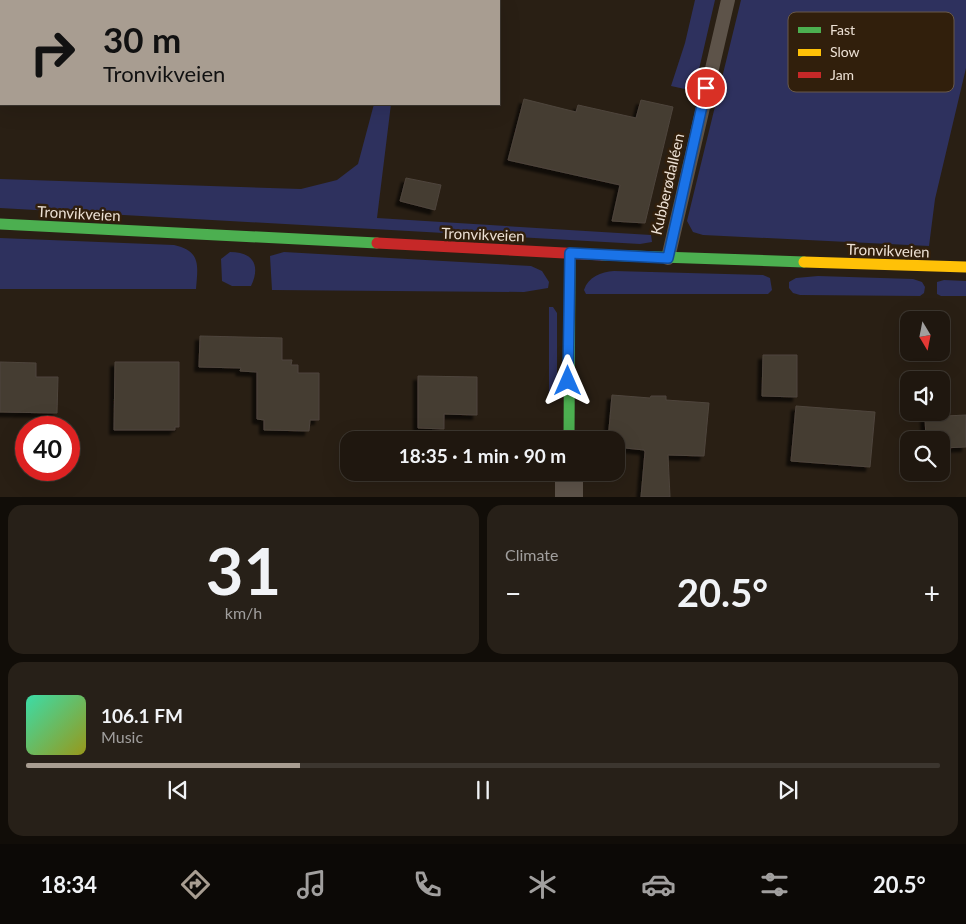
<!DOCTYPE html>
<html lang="en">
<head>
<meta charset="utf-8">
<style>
	:root { --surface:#1f170f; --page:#272018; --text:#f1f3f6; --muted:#a19f9e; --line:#3c362f; --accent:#a89d91 }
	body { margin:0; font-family:Lato,sans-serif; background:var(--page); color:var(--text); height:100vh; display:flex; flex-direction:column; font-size:19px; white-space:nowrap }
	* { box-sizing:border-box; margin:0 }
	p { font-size:16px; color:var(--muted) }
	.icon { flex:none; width:28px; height:28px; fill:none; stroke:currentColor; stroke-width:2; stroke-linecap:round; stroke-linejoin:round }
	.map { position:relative; height:497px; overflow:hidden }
	.panel { display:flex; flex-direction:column; gap:8px; padding:8px; background:#110d08; flex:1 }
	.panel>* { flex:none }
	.guide { position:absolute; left:0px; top:0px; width:500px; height:105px; box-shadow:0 5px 20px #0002,0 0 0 1px var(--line); background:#a89d91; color:#111; overflow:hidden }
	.needle { width:32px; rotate:170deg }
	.fabs { position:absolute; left:900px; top:311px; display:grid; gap:10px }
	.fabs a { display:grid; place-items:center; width:50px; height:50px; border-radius:10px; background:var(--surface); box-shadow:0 5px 20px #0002,0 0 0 1px var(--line); font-size:25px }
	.speed { position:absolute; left:15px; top:416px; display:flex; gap:10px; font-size:25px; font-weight:700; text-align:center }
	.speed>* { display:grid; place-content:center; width:65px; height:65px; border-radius:50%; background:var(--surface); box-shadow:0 5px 20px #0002,0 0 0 1px var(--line); line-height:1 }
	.speed .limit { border:8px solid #d22; background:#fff; color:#111 }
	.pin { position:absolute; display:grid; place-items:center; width:42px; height:42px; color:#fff; margin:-21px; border:2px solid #fff; border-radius:50%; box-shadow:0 1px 5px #0007 }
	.me { position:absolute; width:55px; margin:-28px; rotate:0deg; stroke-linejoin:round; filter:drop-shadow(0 0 4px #0008) }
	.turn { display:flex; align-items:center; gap:18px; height:105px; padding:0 20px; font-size:22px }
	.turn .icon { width:65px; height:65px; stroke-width:2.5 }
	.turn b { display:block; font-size:35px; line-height:42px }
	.big { font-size:38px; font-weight:700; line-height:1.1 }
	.panel .card { flex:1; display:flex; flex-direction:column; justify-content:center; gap:8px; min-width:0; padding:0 18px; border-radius:15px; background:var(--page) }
	.panel .dial { align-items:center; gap:0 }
	.dial b { font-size:65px; line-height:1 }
	.song { display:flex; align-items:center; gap:15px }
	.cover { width:60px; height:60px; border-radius:8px; background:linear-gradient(135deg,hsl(160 70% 55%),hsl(60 70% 35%)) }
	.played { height:5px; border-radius:2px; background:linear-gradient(90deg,var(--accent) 30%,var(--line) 30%) }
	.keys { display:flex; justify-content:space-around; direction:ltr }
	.heat { display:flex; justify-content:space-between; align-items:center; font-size:28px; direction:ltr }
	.panel .tiles { flex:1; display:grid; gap:8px; grid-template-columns:1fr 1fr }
	.card:last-child { grid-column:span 2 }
	.trip { position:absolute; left:340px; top:431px; width:285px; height:50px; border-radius:15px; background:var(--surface); box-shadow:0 5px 20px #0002,0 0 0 1px var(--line); font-weight:700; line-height:50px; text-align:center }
	.tabs { display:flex; height:80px; justify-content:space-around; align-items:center; background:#0c0906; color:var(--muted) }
	.tabs .icon { width:35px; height:35px }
	.tabs .on { color:var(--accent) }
	.tabs b { font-size:22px; color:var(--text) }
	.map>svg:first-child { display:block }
	.green { fill:#2e315e }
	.building { fill:#453c33; stroke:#4e453c; filter:url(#shadow) }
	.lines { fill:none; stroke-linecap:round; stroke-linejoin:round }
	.lane { stroke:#5d5349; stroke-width:14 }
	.street { stroke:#5d5349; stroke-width:28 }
	.fast { stroke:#4caf50; stroke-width:11 }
	.slow { stroke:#ffc107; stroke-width:11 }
	.jam { stroke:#c62828; stroke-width:11 }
	.route-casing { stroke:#114b97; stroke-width:12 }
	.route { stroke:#1a73e8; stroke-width:9 }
	.labels { text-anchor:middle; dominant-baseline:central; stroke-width:5; stroke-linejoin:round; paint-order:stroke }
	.street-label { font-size:15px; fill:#ede1d5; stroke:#311f0c }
	.key { fill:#311f0c; stroke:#695948; stroke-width:1 }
	.key-label { font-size:14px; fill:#ede1d5 }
</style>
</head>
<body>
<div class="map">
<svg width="966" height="497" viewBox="0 0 966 497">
	<defs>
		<filter id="shadow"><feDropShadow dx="-4.5" dy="4.5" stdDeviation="1" flood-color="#0009"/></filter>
	</defs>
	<rect width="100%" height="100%" fill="#291f14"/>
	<!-- green -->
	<path class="green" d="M695 0H715L694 91 671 86 685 43Z
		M741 0H966V68L935 199 929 246 703 235 693 232 687 221Z
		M374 104H391L377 218 651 235 652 242 640 244 0 208V179L301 189 337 180 358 164Z
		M0 238 174 245C201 251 198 265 196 289H0Z
		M230 252C253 252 261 265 251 286H232L222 281 221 259Z
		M284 252 531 266 542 271 549 282 548 288 524 292 272 290 270 256Z
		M614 271 763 275 770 278 772 290 768 294H586L584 290C588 277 601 272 614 271Z
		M818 276 913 279 922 282 925 287 924 293 920 296 800 295 793 293 789 288V282L796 278Z
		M944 280 966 281V296H941L937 294V282Z
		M549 307H553L557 313V392L555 400 549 399Z"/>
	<!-- building -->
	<path class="building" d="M524 99 576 112 578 105 636 118 641 100 673 107 645 223 612 221 620 185 508 160Z
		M406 178 441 185 435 210 400 201Z
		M200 336 282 338V360H292L291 365H298V373H319V420H310L309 431 264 430V420L257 419V372L240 371 241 368 199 367Z
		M763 355H797V397L762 396Z
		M0 362 36 363V377H58L57 413 0 412Z
		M115 362H179V427H175V430H114Z
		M418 376 477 377V415L444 414V429L418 428Z
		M612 395 650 398 651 396H666V400L709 403 704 456 668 455 670 497H641L645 452 644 450 616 447V440H608Z
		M796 406 875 412 870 467 791 461Z
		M966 415V447L941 448V440H926L925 417Z"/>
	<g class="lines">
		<!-- lane -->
		<path class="lane" d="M668 258 728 0"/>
		<!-- street -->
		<path class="street" d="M569 472V497"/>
		<!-- fast -->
		<path class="fast" d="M0 224 377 243
			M602 255 804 262
			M569 440 570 253"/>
		<!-- slow -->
		<path class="slow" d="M804 262 966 267"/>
		<!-- jam -->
		<path class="jam" d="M377 243 602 255"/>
	</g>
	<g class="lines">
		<defs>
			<path id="route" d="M568 381 570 253 668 258 706 88"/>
		</defs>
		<!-- route casing -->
		<use href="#route" class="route-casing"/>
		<!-- route -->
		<use href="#route" class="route"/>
	</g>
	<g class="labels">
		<!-- street labels -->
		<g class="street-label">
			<text transform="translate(667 184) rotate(-77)">Kubberødalléen</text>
			<text transform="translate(79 213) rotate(3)">Tronvikveien</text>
			<text transform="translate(483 234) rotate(2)">Tronvikveien</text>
			<text transform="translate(888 250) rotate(2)">Tronvikveien</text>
		</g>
	</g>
	<!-- legend -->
	<rect x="788" y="12" width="166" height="80" rx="8" class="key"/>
	<rect x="798" y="27" width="23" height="6" fill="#4caf50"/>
	<rect x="798" y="49" width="23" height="7" fill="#ffc107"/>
	<rect x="798" y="72" width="23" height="6" fill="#c62828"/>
	<g class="key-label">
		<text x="830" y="35">Fast</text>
		<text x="830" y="57">Slow</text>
		<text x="830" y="80">Jam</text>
	</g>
</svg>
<div class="fabs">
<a><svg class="needle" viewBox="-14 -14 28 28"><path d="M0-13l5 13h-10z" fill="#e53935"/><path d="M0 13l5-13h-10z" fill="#a19f9e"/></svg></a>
<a><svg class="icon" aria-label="sound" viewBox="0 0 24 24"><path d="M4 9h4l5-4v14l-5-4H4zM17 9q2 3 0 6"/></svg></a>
<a><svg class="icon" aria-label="search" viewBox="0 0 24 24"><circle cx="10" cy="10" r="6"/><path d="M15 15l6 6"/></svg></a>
</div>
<div class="speed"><div class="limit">40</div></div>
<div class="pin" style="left:706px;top:88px;background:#d93025"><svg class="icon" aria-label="arrive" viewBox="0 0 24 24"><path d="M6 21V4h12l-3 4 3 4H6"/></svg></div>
<svg class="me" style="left:568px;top:381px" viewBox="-20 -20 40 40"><path d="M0-17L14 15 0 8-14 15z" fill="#1a73e8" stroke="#fff" stroke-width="4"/></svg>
<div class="trip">18:35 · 1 min · 90 m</div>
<div class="guide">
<div class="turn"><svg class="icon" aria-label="right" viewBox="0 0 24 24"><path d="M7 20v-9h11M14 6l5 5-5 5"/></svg><div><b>30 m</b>Tronvikveien</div></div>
</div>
</div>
<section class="panel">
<div class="tiles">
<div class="card dial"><b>31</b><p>km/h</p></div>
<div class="card"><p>Climate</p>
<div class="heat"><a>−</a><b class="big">20.5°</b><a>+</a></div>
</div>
<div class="card">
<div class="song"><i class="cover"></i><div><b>106.1 FM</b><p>Music</p></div></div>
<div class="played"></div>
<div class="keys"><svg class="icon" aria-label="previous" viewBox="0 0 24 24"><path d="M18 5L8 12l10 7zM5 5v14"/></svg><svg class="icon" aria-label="pause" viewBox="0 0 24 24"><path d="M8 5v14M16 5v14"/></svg><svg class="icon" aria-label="next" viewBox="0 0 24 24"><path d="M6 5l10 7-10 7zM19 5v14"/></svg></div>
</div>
</div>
</section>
<nav class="tabs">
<b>18:34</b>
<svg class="icon on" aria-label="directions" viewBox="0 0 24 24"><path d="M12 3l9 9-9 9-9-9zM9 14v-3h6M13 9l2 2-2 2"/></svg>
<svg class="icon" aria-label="music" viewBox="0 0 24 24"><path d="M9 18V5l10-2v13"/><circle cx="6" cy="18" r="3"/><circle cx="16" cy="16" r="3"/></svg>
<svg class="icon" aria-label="phone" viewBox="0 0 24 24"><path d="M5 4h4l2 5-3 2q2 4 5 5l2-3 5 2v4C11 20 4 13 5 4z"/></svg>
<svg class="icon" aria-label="climate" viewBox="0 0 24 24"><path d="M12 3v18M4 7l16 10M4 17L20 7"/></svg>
<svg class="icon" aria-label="car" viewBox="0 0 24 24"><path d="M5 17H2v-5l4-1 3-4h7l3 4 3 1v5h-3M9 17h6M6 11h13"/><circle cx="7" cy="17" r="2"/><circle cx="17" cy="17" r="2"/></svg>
<svg class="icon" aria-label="filters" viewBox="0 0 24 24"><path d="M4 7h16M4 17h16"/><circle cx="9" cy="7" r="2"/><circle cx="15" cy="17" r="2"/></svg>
<b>20.5°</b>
</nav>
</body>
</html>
